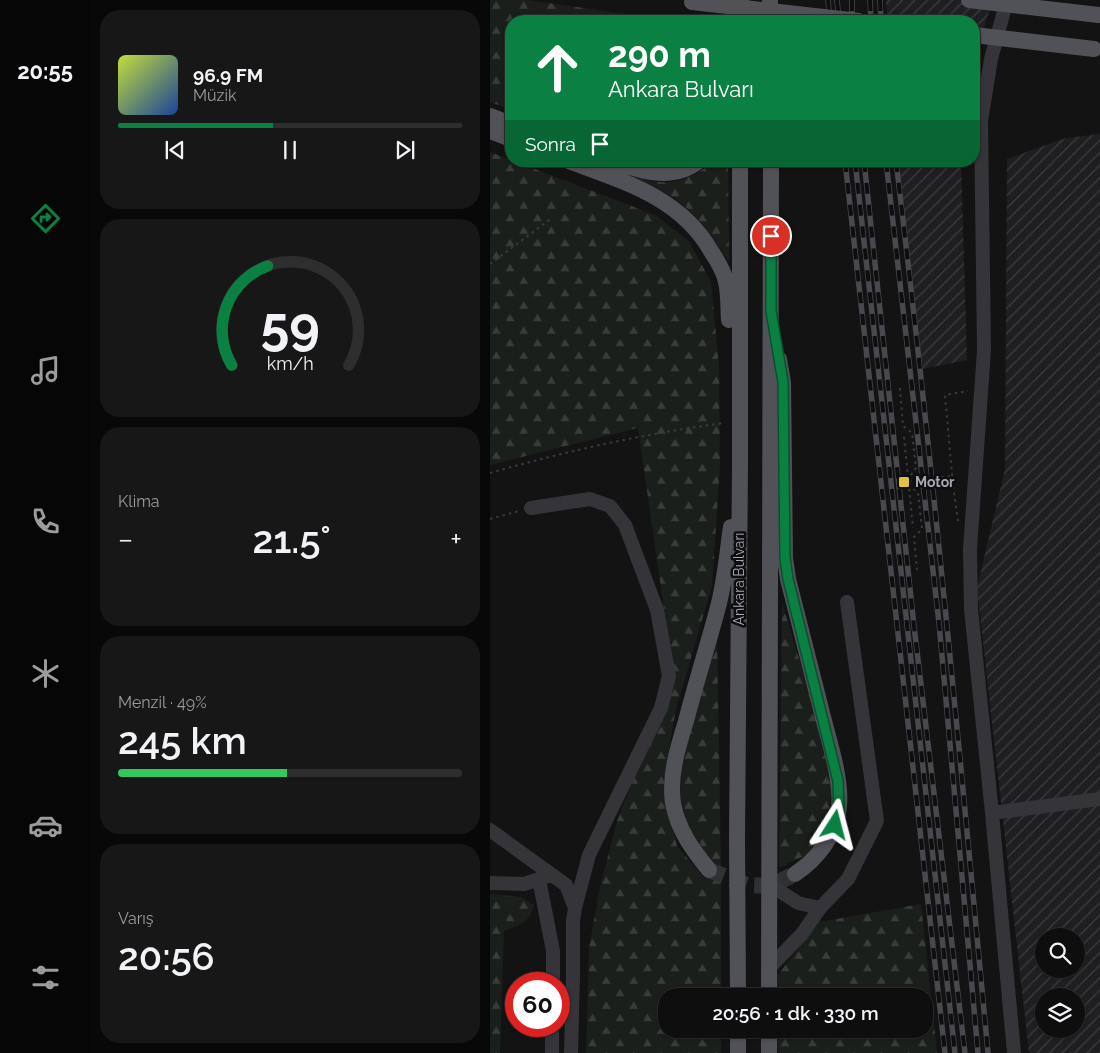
<!DOCTYPE html>
<html lang="tr">
<head>
<meta charset="utf-8">
<style>
	:root { --surface:#0e0e0f; --page:#171718; --text:#f1f3f6; --muted:#9b9c9e; --line:#2e2e2f; --accent:#0b8043 }
	body { margin:0; font-family:Raleway,sans-serif; background:var(--page); color:var(--text); height:100vh; display:flex; flex-direction:column; font-size:19px; white-space:nowrap }
	* { box-sizing:border-box; margin:0 }
	p { font-size:16px; color:var(--muted) }
	.icon { flex:none; width:28px; height:28px; fill:none; stroke:currentColor; stroke-width:2; stroke-linecap:round; stroke-linejoin:round }
	.map { position:relative; flex:1; overflow:hidden }
	.panel { display:flex; flex-direction:column; gap:10px; padding:10px; background:#080808; width:400px }
	.panel>* { flex:none }
	.banner { position:absolute; left:15px; top:15px; width:475px; height:152px; border-radius:20px; box-shadow:0 1px 4px #0004,0 0 0 1px var(--line); background:#0b8043; color:#fff; overflow:hidden }
	.fabs { position:absolute; left:545px; top:928px; display:grid; gap:10px }
	.fabs a { display:grid; place-items:center; width:50px; height:50px; border-radius:50%; background:var(--surface); box-shadow:0 1px 4px #0004,0 0 0 1px var(--line); font-size:25px }
	.speed { position:absolute; left:15px; top:972px; display:flex; gap:10px; font-size:25px; font-weight:700; text-align:center }
	.speed>* { display:grid; place-content:center; width:65px; height:65px; border-radius:50%; background:var(--surface); box-shadow:0 1px 4px #0004,0 0 0 1px var(--line); line-height:1 }
	.speed .limit { border:8px solid #d22; background:#fff; color:#111 }
	.pin { position:absolute; display:grid; place-items:center; width:42px; height:42px; color:#fff; margin:-21px; border:2px solid #fff; border-radius:50%; box-shadow:0 1px 5px #0007 }
	.me { position:absolute; width:55px; margin:-28px; rotate:9deg; stroke-linejoin:round; filter:drop-shadow(0 0 4px #0008) }
	.turn { display:flex; align-items:center; gap:18px; height:105px; padding:0 20px; font-size:22px }
	.turn .icon { width:65px; height:65px; stroke-width:2.5 }
	.turn b { display:block; font-size:35px; line-height:42px }
	.then { display:flex; align-items:center; height:48px; padding:0 20px; background:#0003; gap:10px; font-size:19px }
	.big { font-size:38px; font-weight:600; line-height:1.1 }
	.panel .card { flex:1; display:flex; flex-direction:column; justify-content:center; gap:8px; min-width:0; padding:0 18px; border-radius:20px; background:var(--page) }
	.panel .dial { align-items:center; gap:0 }
	.dial svg { height:130px; overflow:visible; fill:none; stroke:var(--line); stroke-width:7; stroke-linecap:round; text-anchor:middle }
	.dial text { fill:var(--text); stroke:none }
	.song { display:flex; align-items:center; gap:15px }
	.cover { width:60px; height:60px; border-radius:8px; background:linear-gradient(135deg,hsl(70 70% 55%),hsl(220 70% 35%)) }
	.played { height:5px; border-radius:2px; background:linear-gradient(90deg,var(--accent) 45%,var(--line) 45%) }
	.keys { display:flex; justify-content:space-around; direction:ltr }
	.heat { display:flex; justify-content:space-between; align-items:center; font-size:28px; direction:ltr }
	.charge { height:8px; border-radius:4px; background:linear-gradient(90deg,#34c759 49%,var(--line) 0) }
	.trip { position:absolute; left:168px; top:988px; width:275px; height:50px; border-radius:20px; background:var(--surface); box-shadow:0 1px 4px #0004,0 0 0 1px var(--line); font-weight:600; line-height:50px; text-align:center }
	main { display:flex; flex:1; min-height:0 }
	.dock { display:flex; flex-direction:column; width:90px; justify-content:space-around; align-items:center; background:#060606; color:var(--muted) }
	.dock .icon { width:35px; height:35px }
	.dock .current { color:var(--accent) }
	.dock b { font-size:22px; color:var(--text) }
	.map>svg:first-child { display:block }
	.industrial { fill:url(#industrial-furrows); fill-rule:evenodd }
	.forest { fill:url(#forest-firs) }
	.lines { fill:none; stroke-linecap:round; stroke-linejoin:round }
	.major-tunnel { stroke:#303134; stroke-width:16; stroke-dasharray:16 8; stroke-linecap:butt }
	.path { stroke:#3a3b40; stroke-width:2; stroke-dasharray:2.5 4; stroke-linecap:butt }
	.minor { stroke:#343439; stroke-width:14 }
	.major { stroke:#515158; stroke-width:16 }
	.rail-casing { stroke:#48484e; stroke-width:5.5 }
	.rail { stroke:#0e0e0f; stroke-width:4; stroke-dasharray:11; stroke-linecap:butt }
	.path-bridge { stroke:#3a3b40; stroke-width:2; stroke-dasharray:2.5 4; stroke-linecap:butt }
	.major-bridge { stroke:#515158; stroke-width:16 }
	.route-casing { stroke:#07532c; stroke-width:12 }
	.route { stroke:#0b8043; stroke-width:9 }
	.poi-dot { fill:#e0c140; stroke:#0e0e0f; stroke-width:2 }
	.labels { text-anchor:middle; dominant-baseline:central; stroke-width:5; stroke-linejoin:round; paint-order:stroke }
	.poi-label { font-size:14px; font-weight:bold; fill:#a6a8b3; stroke:#0e0e0f; text-anchor:start }
	.street-label { font-size:14px; fill:#a6a8b3; stroke:#0e0e0f }
</style>
</head>
<body>
<main>
<nav class="dock">
<b>20:55</b>
<svg class="icon current" aria-label="directions" viewBox="0 0 24 24"><path d="M12 3l9 9-9 9-9-9zM9 14v-3h6M13 9l2 2-2 2"/></svg>
<svg class="icon" aria-label="music" viewBox="0 0 24 24"><path d="M9 18V5l10-2v13"/><circle cx="6" cy="18" r="3"/><circle cx="16" cy="16" r="3"/></svg>
<svg class="icon" aria-label="phone" viewBox="0 0 24 24"><path d="M5 4h4l2 5-3 2q2 4 5 5l2-3 5 2v4C11 20 4 13 5 4z"/></svg>
<svg class="icon" aria-label="climate" viewBox="0 0 24 24"><path d="M12 3v18M4 7l16 10M4 17L20 7"/></svg>
<svg class="icon" aria-label="car" viewBox="0 0 24 24"><path d="M5 17H2v-5l4-1 3-4h7l3 4 3 1v5h-3M9 17h6M6 11h13"/><circle cx="7" cy="17" r="2"/><circle cx="17" cy="17" r="2"/></svg>
<svg class="icon" aria-label="filters" viewBox="0 0 24 24"><path d="M4 7h16M4 17h16"/><circle cx="9" cy="7" r="2"/><circle cx="15" cy="17" r="2"/></svg>
</nav>
<section class="panel">
<div class="card">
<div class="song"><i class="cover"></i><div><b>96.9 FM</b><p>Müzik</p></div></div>
<div class="played"></div>
<div class="keys"><svg class="icon" aria-label="previous" viewBox="0 0 24 24"><path d="M18 5L8 12l10 7zM5 5v14"/></svg><svg class="icon" aria-label="pause" viewBox="0 0 24 24"><path d="M8 5v14M16 5v14"/></svg><svg class="icon" aria-label="next" viewBox="0 0 24 24"><path d="M6 5l10 7-10 7zM19 5v14"/></svg></div>
</div>
<div class="card dial"><svg viewBox="0 0 100 80">
<path d="M14 69A42 42 0 1 1 86 69"/>
<path d="M14 69A42 42 0 0 1 36 8" stroke="#0b8043"/>
<text x="50" y="56" font-size="32" font-weight="700">59</text>
<text x="50" y="72" font-size="11">km/h</text>
</svg></div>
<div class="card"><p>Klima</p>
<div class="heat"><a>−</a><b class="big">21.5°</b><a>+</a></div>
</div>
<div class="card"><p>Menzil · 49%</p><b class="big">245 km</b><div class="charge"></div></div>
<div class="card"><p>Varış</p><b class="big">20:56</b></div>
</section>
<div class="map">
<svg width="610" height="1053" viewBox="0 0 610 1053">
	<defs>
		<pattern id="industrial-furrows" width="10" height="10" patternUnits="userSpaceOnUse" patternTransform="scale(1.25)"><rect width="10" height="10" fill="#1f1f21"/><path d="M-1 1l2-2M0 10L10 0M9 11l2-2" fill="none" stroke="#3d3d3f"/></pattern>
		<pattern id="forest-firs" width="22" height="20" patternUnits="userSpaceOnUse" patternTransform="scale(1.25)"><rect width="22" height="20" fill="#1a1f1b"/><path d="M5 1l3.5 6h-7zM16 11l3.5 6h-7z" fill="#383d3a"/></pattern>
	</defs>
	<rect width="100%" height="100%" fill="#131314"/>
	<!-- industrial -->
	<path class="industrial" d="M396 0H505L497 17 484 65V21H397Z
		M610 134V1053H539L487 588 515 469 517 159 576 138ZM554 936H586V969H554ZM554 996H586V1029H554Z
		M409 161H471L477 360 433 369Z"/>
	<!-- forest -->
	<path class="forest" d="M0 0H38L129 13 204 21H21V110L0 102Z
		M0 152 165 215 199 241 221 282 229 367 230 464 222 586 185 713 174 780 179 814 187 846 215 879 222 862 198 826 190 797 192 768 204 714 227 637 231 865V996H176V1029H231V1053H96L99 948 110 887 127 821 184 678 148 428 0 465Z
		M226 161H238L239 262C222 236 206 211 179 195 168 188 155 184 143 178V176C152 178 162 182 171 182 191 184 210 172 226 161Z
		M292 602 324 709 342 785 338 821 330 842 322 852 289 868Z
		M0 894 31 897 44 905C39 923 30 925 14 931L10 1053H0Z
		M431 904 447 1053H288L287 1029H434V996H287V976L329 922Z"/>
	<g class="lines">
		<!-- major-tunnel -->
		<path class="major-tunnel" d="M219 870 257 885 280 886 305 874"/>
		<!-- path -->
		<path class="path" d="M0 264 62 218
			M410 388 413 426 422 433 426 468 418 479
			M414 437 423 528
			M0 473C77 451 156 433 235 423
			M419 484 428 493 432 529 424 537 427 570
			M0 519 29 511
			M468 521 463 485 455 395 478 391"/>
		<!-- minor -->
		<path class="minor" d="M517 0 501 59 491 121 494 350 480 549 481 609 502 813 524 1053
			M41 508 100 499 120 506 135 525 167 610 179 676 171 708 99 855 85 908 83 921V975L81 1053
			M502 813 610 799
			M0 830 76 885 85 908
			M49 879 63 951V984
			M0 883 34 884 58 876
			M279 884 308 903 330 908
			M279 968 312 934 330 908 358 879 387 821 357 602
			M62 1053V1026"/>
		<!-- major -->
		<path class="major" d="M280 0V21
			M251 21V0
			M0 116 21 124
			M0 131 21 139
			M79 161C134 182 190 197 221 251 227 260 234 271 236 282 239 294 238 307 239 320
			M122 161C150 171 182 182 209 161
			M289 359 293 382 295 558 298 579C309 624 321 668 332 713 339 742 354 784 348 814 342 841 327 859 305 874
			M219 870C202 849 188 830 183 803 179 775 188 747 196 721 206 682 218 645 228 607 235 581 237 554 241 527
			M248 996 247 839 250 464V161
			M279 996 281 161
			M248 1029V1053
			M279 1029V1053"/>
		<defs>
			<path id="rail" d="M338 0 340 21
				M347 0 349 21
				M362 0V21
				M380 0 381 21
				M390 0 391 21
				M355 161 455 1053
				M365 161 465 1053
				M374 161 424 626 475 1053
				M396 161 449 623 488 1053
				M406 161C442 458 470 755 498 1053"/>
		</defs>
		<!-- rail casing -->
		<use href="#rail" class="rail-casing"/>
		<!-- rail -->
		<use href="#rail" class="rail"/>
		<!-- path-bridge -->
		<path class="path-bridge" d="M419 481 462 476"/>
		<!-- major-bridge -->
		<path class="major-bridge" d="M479 0 609 15
			M202 2 369 21
			M484 35 604 49"/>
	</g>
	<g class="lines">
		<defs>
			<path id="route" d="M281 236V311L293 382 295 558 298 579 348 781 349 812 345 825"/>
		</defs>
		<!-- route casing -->
		<use href="#route" class="route-casing"/>
		<!-- route -->
		<use href="#route" class="route"/>
	</g>
	<!-- markers -->
	<rect class="poi-dot" x="408" y="476" width="12" height="12" rx="2.5"/>
	<g class="labels">
		<!-- poi labels -->
		<g class="poi-label">
			<text x="425" y="482">Motor</text>
		</g>
		<!-- street labels -->
		<g class="street-label">
			<text transform="translate(249 579) rotate(-90)">Ankara Bulvarı</text>
		</g>
	</g>
</svg>
<div class="fabs">
<a><svg class="icon" aria-label="search" viewBox="0 0 24 24"><circle cx="10" cy="10" r="6"/><path d="M15 15l6 6"/></svg></a>
<a><svg class="icon" aria-label="layers" viewBox="0 0 24 24"><path d="M12 4l9 5-9 5-9-5zM3 14l9 5 9-5"/></svg></a>
</div>
<div class="speed"><div class="limit">60</div></div>
<div class="pin" style="left:281px;top:236px;background:#d93025"><svg class="icon" aria-label="arrive" viewBox="0 0 24 24"><path d="M6 21V4h12l-3 4 3 4H6"/></svg></div>
<svg class="me" style="left:345px;top:825px" viewBox="-20 -20 40 40"><path d="M0-17L14 15 0 8-14 15z" fill="#0b8043" stroke="#fff" stroke-width="4"/></svg>
<div class="trip">20:56 · 1 dk · 330 m</div>
<div class="banner">
<div class="turn"><svg class="icon" aria-label="ahead" viewBox="0 0 24 24"><path d="M12 20V5M6 11l6-6 6 6"/></svg><div><b>290 m</b>Ankara Bulvarı</div></div>
<div class="then">Sonra<svg class="icon" aria-label="arrive" viewBox="0 0 24 24"><path d="M6 21V4h12l-3 4 3 4H6"/></svg></div>
</div>
</div>
</main>
</body>
</html>
